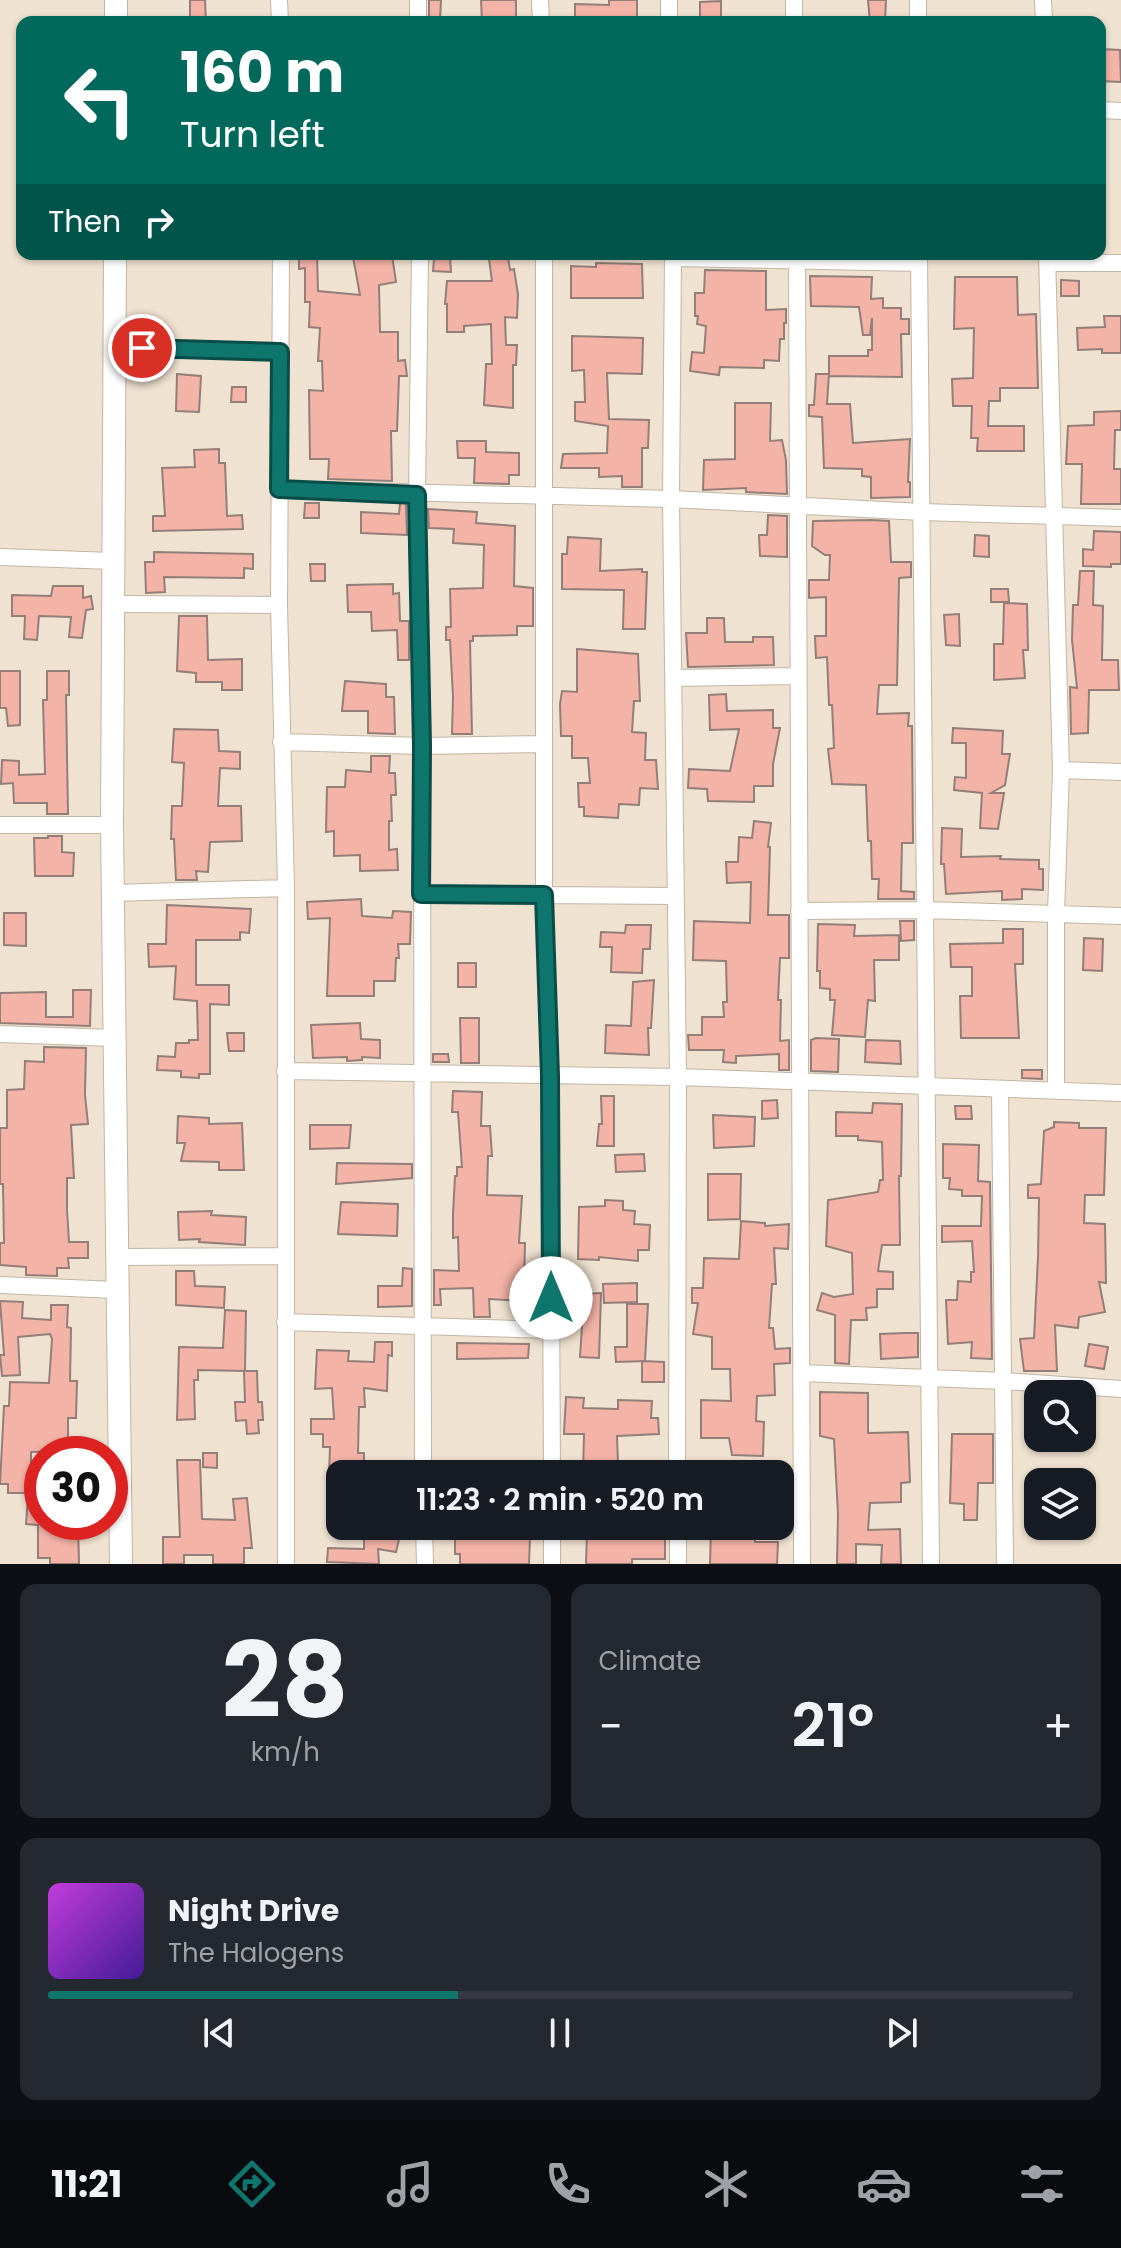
<!DOCTYPE html>
<html lang="en">
<head>
<meta charset="utf-8">
<style>
	:root { --surface:#171b24; --page:#242831; --text:#f1f3f6; --muted:#9ea1a6; --line:#363941; --accent:#0f766e }
	body { margin:0; font-family:Poppins,sans-serif; background:var(--page); color:var(--text); height:100vh; display:flex; flex-direction:column; font-size:30px; white-space:nowrap }
	* { box-sizing:border-box; margin:0 }
	p { font-size:26px; color:var(--muted) }
	.icon { flex:none; width:44px; height:44px; fill:none; stroke:currentColor; stroke-width:2; stroke-linecap:round; stroke-linejoin:round }
	.map { position:relative; height:1564px; overflow:hidden }
	.panel { display:flex; flex-direction:column; gap:20px; padding:20px; background:#0d0f14; flex:1 }
	.panel>* { flex:none }
	.guide { position:absolute; left:16px; top:16px; width:1090px; height:244px; border-radius:16px; box-shadow:0 2px 6px #0004; background:#00695c; color:#fff; overflow:hidden }
	.fabs { position:absolute; left:1024px; top:1380px; display:grid; gap:16px }
	.fabs a { display:grid; place-items:center; width:72px; height:72px; border-radius:16px; background:var(--surface); box-shadow:0 2px 6px #0004; font-size:40px }
	.speed { position:absolute; left:24px; top:1436px; display:flex; gap:16px; font-size:40px; font-weight:700; text-align:center }
	.speed>* { display:grid; place-content:center; width:104px; height:104px; border-radius:50%; background:var(--surface); box-shadow:0 2px 6px #0004; line-height:1 }
	.speed .limit { border:12px solid #d22; background:#fff; color:#111 }
	.pin { position:absolute; display:grid; place-items:center; width:68px; height:68px; color:#fff; margin:-34px; border:4px solid #fff; border-radius:50%; box-shadow:0 2px 8px #0007 }
	.me { position:absolute; width:88px; margin:-44px; rotate:0deg; stroke-linejoin:round; filter:drop-shadow(0 0 6px #0008) }
	.turn { display:flex; align-items:center; gap:28px; height:168px; padding:0 32px; font-size:36px }
	.turn .icon { width:104px; height:104px; stroke-width:2.5 }
	.turn b { display:block; font-size:56px; line-height:68px }
	.then { display:flex; align-items:center; height:76px; padding:0 32px; background:#0003; gap:16px; font-size:30px }
	.big { font-size:60px; font-weight:600; line-height:1.1 }
	.panel .tile { flex:1; display:flex; flex-direction:column; justify-content:center; gap:12px; min-width:0; padding:0 28px; border-radius:16px; background:var(--page) }
	.panel .dial { align-items:center; gap:0 }
	.dial b { font-size:104px; line-height:1 }
	.song { display:flex; align-items:center; gap:24px }
	.cover { width:96px; height:96px; border-radius:12px; background:linear-gradient(135deg,hsl(290 70% 55%),hsl(260 70% 35%)) }
	.played { height:8px; border-radius:4px; background:linear-gradient(90deg,var(--accent) 40%,var(--line) 40%) }
	.keys { display:flex; justify-content:space-around; direction:ltr }
	.heat { display:flex; justify-content:space-between; align-items:center; font-size:44px; direction:ltr }
	.panel .tiles { flex:1; display:grid; gap:20px; grid-template-columns:1fr 1fr }
	.tile:last-child { grid-column:span 2 }
	.trip { position:absolute; left:326px; top:1460px; width:468px; height:80px; border-radius:16px; background:var(--surface); box-shadow:0 2px 6px #0004; font-weight:600; line-height:80px; text-align:center }
	.dock { display:flex; height:128px; justify-content:space-around; align-items:center; background:#090b0e; color:var(--muted) }
	.dock .icon { width:56px; height:56px }
	.dock .current { color:var(--accent) }
	.dock b { font-size:36px; color:var(--text) }
	.map>svg:first-child { display:block }
	.building { fill:#f4b3a7; stroke:#937e79; stroke-width:2 }
	.lines { fill:none; stroke-linecap:round; stroke-linejoin:round }
	.street-casing { stroke:#c2b5a4; stroke-width:18 }
	.secondary-casing { stroke:#c2b5a4; stroke-width:24 }
	.street { stroke:#fff; stroke-width:16 }
	.secondary { stroke:#fff; stroke-width:22 }
	.route-casing { stroke:#0a4d48; stroke-width:20 }
	.route { stroke:#0f766e; stroke-width:14 }
</style>
</head>
<body>
<div class="map">
<svg width="1121" height="1564" viewBox="0 0 1121 1564">
	<rect width="100%" height="100%" fill="#f0e2d1"/>
	<!-- building -->
	<path class="building" d="M190 0H205L206 22H190Z
		M429 0H441L440 20 429 19Z
		M481 0H516V22H482Z
		M609 0H637V22H609V18L575 17V4L609 5Z
		M868 0H886L885 22H870Z
		M721 1V21H700V2Z
		M1100 49 1120 50 1121 82 1100 81Z
		M299 254H317L318 291 360 295 353 257 392 255 396 282 379 285 380 332H398V361L405 360 407 376H399L397 431H391L392 481 328 479 329 459H310L309 390 323 391 322 361H318L320 328 309 327 310 302H305V268L299 269Z
		M508 257 510 270 514 269 518 294 517 318 505 317 506 345H517L516 365H513V408L484 405 486 364H492L491 324 464 326V332H447V304H445L447 281H492L489 259Z
		M450 258 451 272 433 271 434 259Z
		M596 263 642 264 643 298H571V266L596 267Z
		M705 270 766 271V310L786 309V323H784V339H780L779 361 764 360V368L720 367 719 375 690 371 692 352 704 353 706 326 697 324 698 316H695V293H704Z
		M810 276 872 277 871 299 883 298V308H901V319H909V334H901L902 377 829 376V356H868V350H872V318L870 335H863L859 307 811 306Z
		M955 277H1017L1018 315 1036 314 1038 388H1000V401H989L988 426H1024V451H977L978 438H971L972 406H953L952 379 973 378 974 328 954 329Z
		M1061 280 1079 281V296H1061Z
		M1104 316H1121V353H1102V349L1078 350 1077 328 1105 327Z
		M572 336 643 338 642 374 607 373 609 419 649 420 648 448H642V487H622V476L599 477V468H561L563 454 607 453 608 426 575 421V402H585L584 370 572 371Z
		M177 374 201 376 199 412 176 411Z
		M816 374H829L827 404H850L853 443 910 439 908 482H910V497L871 498V477L862 476V469L824 468 822 417 809 416V405H814Z
		M232 387H246V402H231Z
		M735 403H771L770 441 782 440 786 460 787 494 746 492V488L703 490 704 460 735 459Z
		M1121 411V430H1115L1114 469H1121V504H1081L1082 464H1066L1068 426 1094 425V412Z
		M457 441H486V452L519 453V475H509V484L474 483 475 458H458Z
		M219 449V463H225L227 516 242 515 243 529 153 531V516H165L162 468 195 467 194 450Z
		M305 503H319V518H304Z
		M400 503H406L407 535 361 533V512L399 514Z
		M428 509 477 512 476 523 515 526 514 586 533 588V626H517V635L473 636V641H470L472 734H452L453 697 450 640H446V627H451L450 589 483 588 484 545 453 543 454 529 429 528Z
		M768 515 787 516V557L760 556 759 535H767Z
		M871 520 889 521 891 562H911V577L899 578 897 685H879L877 714 909 713 908 726H912L913 843H902L901 891 914 892V899H878L879 879H872L871 841H868L866 785 832 784 828 749 834 748 832 705H829L827 657 816 658 815 636H826V597L809 598V580H829L830 555H825L812 546 813 521Z
		M1094 531 1121 532V564H1111V567L1083 566V549L1093 550Z
		M975 535 989 536V557L974 556Z
		M568 537 601 539 600 571 642 569V572H647L645 629H623L624 590 562 589V554H567Z
		M154 552 253 554V569L244 568V578L164 577 165 592 146 593 145 562H154Z
		M310 564H325V581H311Z
		M1080 571H1094L1093 605 1103 606 1102 660H1118L1119 690H1089L1088 733 1071 734 1070 687 1077 688 1072 640 1073 605H1078Z
		M393 584V594L399 593 400 621H409V660H398L397 630 372 631 371 612H348L347 585Z
		M53 586H83V598L91 596 93 609 86 610 82 638 69 637 71 617 39 616 37 640 24 639 25 616H12V595L51 596Z
		M991 589H1008L1009 602H991Z
		M1004 603 1027 604 1028 650H1023L1025 678 994 680V644H1003Z
		M959 614 960 646 946 645 944 615Z
		M179 616H207L208 660 242 659V690H222V682H196V673L177 671Z
		M707 618H724L725 642H753V637H773L774 665 688 667 686 633H707Z
		M577 649 638 654 640 701H634L632 732 646 733 645 760H656L658 789 640 788 639 805 619 804 618 818 584 816V807H579L578 783H590L588 758H572V736H561L560 704 562 691 577 692Z
		M0 671H20V725L8 726 6 708H0Z
		M47 671H69V695H66L68 814H47V803H14L13 783 1 784 2 760 19 761V775L45 774 43 700H47Z
		M345 681 386 684V697H394L395 734 368 733V711H342Z
		M726 694 727 711 773 710V728H780L773 764V786H754V802L708 801 707 789 688 788 689 769 730 771 739 729 710 730 709 695Z
		M953 728 1003 731 1002 754H1010L1005 785 991 793H1004L998 829 980 828 982 793 954 790 955 777 966 778V743H952Z
		M174 729 218 730 219 751 240 752V769L220 768 218 806H241L242 841 210 842 208 872 196 871 197 880H176L174 839H171L172 806H182L184 763 172 762Z
		M371 756H390L389 773H395L396 795H391L392 821H389V850L397 849 398 870 360 871V855L334 856V831L326 832 327 787H345L346 770 371 772Z
		M754 821 771 823 768 847H770L768 915H789V958H780L778 1000H781L780 1041 789 1040V1070H779V1054L736 1056V1063L723 1062 724 1050H689L688 1035H702V1017H724L723 1002H727L726 961 693 960 694 921 750 923 751 882 727 883 726 862H738L739 837 752 838Z
		M942 828 962 829 961 857 1001 856 1000 859 1039 860V869H1043V890L1022 889V899L1002 900V891L946 894 944 864H941Z
		M48 836H62V852L74 853 73 876H35L34 838H48Z
		M361 899 362 916 392 918 393 911 411 912 410 944H398L399 958H396L395 981H374V996H327L330 918 308 919 307 902Z
		M167 905 251 909 249 933 240 932V940H196V985H229V1005L210 1004V1074H199V1078L181 1077V1071L157 1070 158 1056 175 1057 176 1043H189V1040H198L197 1001 174 999 176 966 149 967 148 944H166Z
		M4 913H26V946L4 945Z
		M900 921H914V940L901 941Z
		M818 924 855 925 854 936 899 935V960H874L875 1001 868 1000 865 1037 832 1035 835 1000H830V989L820 988V971H817Z
		M626 925H651L650 949H643L642 973 611 972 612 947H600L601 932 625 933Z
		M1003 929H1023V964H1015L1019 1038H961L960 996H972V967H951L950 944 1003 943Z
		M1084 938 1103 939 1102 971 1083 970Z
		M458 963H476V987H458Z
		M654 980 651 1028H648L649 1055 605 1053 606 1025 631 1026 633 982Z
		M73 990H91L90 1026 0 1023V993L46 992V1017H73Z
		M460 1018H479V1063H461Z
		M360 1023 361 1039 380 1040V1058L362 1057V1060L347 1061V1057L313 1058 311 1025Z
		M227 1033H244V1051H229Z
		M816 1038 839 1039 838 1072 811 1071V1040Z
		M866 1040 900 1041 901 1064 865 1062Z
		M44 1047 86 1048 85 1095 88 1124 71 1125 74 1178H67V1210L69 1242H88V1258H68L69 1268H57V1276L26 1275V1267L0 1265V1243H4L3 1184H0V1128H7V1090L24 1089 25 1061 44 1062Z
		M433 1054H448L449 1062H433Z
		M1022 1070H1042V1079L1022 1078Z
		M453 1091 482 1092 481 1126H490L492 1156H488L487 1195 522 1196 519 1243H525L524 1282 540 1283V1302L489 1299 490 1317H474L473 1288 440 1289 441 1305H434V1270L459 1271 458 1237 453 1238V1214L455 1176H457V1167H462L458 1112H452Z
		M601 1096H614V1146H597L599 1124H602Z
		M777 1100 778 1118 762 1119V1101Z
		M873 1103 902 1104 901 1176H899L900 1245H882L878 1271 893 1272V1289H877V1307L866 1308 867 1320H851L849 1364 835 1363V1315L817 1310 822 1293 834 1297 853 1294 852 1253 826 1246 828 1200 878 1192 880 1180H883L882 1142 858 1140V1136H836V1112L872 1113Z
		M955 1106H971L972 1119H956Z
		M713 1115 755 1117 754 1146 714 1148Z
		M178 1116 209 1118V1124L242 1123 244 1170H219V1162L181 1161 185 1143H177Z
		M1054 1122 1079 1123V1128H1106L1104 1195H1085L1084 1223 1105 1224 1106 1283 1099 1282 1105 1312 1079 1317 1078 1328 1055 1325 1057 1371H1024L1020 1339 1034 1338 1038 1257 1039 1198H1028V1185L1041 1184 1044 1131 1054 1127Z
		M310 1125H351L349 1148 310 1149Z
		M943 1144 979 1145 978 1181 990 1182 992 1359 971 1358 972 1342 948 1344 946 1300H957L958 1281 971 1282V1272H974L972 1241 942 1242V1226H981L982 1196H962V1190L949 1189 950 1178H943Z
		M644 1154 645 1171 616 1172 615 1155Z
		M337 1163 412 1164V1178L336 1184Z
		M708 1174H741L740 1219 708 1220Z
		M605 1200 623 1201V1210L635 1211 634 1224 650 1225 649 1250H638V1261L599 1257V1260L578 1259 579 1207 605 1206Z
		M341 1202 398 1204 397 1236 338 1234Z
		M212 1211 211 1215 246 1217 245 1245 199 1242 200 1239 179 1240 178 1212Z
		M741 1221 765 1223V1226L789 1224 788 1249 774 1248 776 1284H772L769 1328H773L775 1349 790 1348V1363L774 1364 775 1395 757 1396 756 1421 764 1422 763 1456 732 1455 729 1438H701V1400L731 1401 730 1369H712V1337L693 1334 698 1303H692V1288H703L704 1258 739 1259Z
		M403 1268 412 1269V1306L378 1307V1286H402Z
		M176 1271H194L195 1286 225 1287 224 1308 176 1305Z
		M637 1283V1302L604 1303 603 1284Z
		M601 1293 599 1358 580 1357 584 1294Z
		M0 1301 23 1302 22 1318 51 1320V1305H68L67 1327 71 1328 70 1381H77L76 1418H68V1451L31 1452V1477H38V1493H8V1484H0L4 1406H9L10 1382 49 1383 52 1339 50 1334 18 1337 20 1375 2 1376 0 1355H4Z
		M627 1304H648L645 1361 616 1362 615 1347H627Z
		M225 1310 246 1311 245 1371 198 1370V1380H194L195 1419 177 1420 179 1347 223 1348Z
		M905 1333H918V1357L881 1359 880 1334Z
		M375 1342H392V1356L388 1355 387 1391 364 1388 365 1407H359L358 1453H364V1472L329 1474 330 1447H323V1434H311V1419H334L332 1388 315 1389 317 1350 349 1351 348 1361 374 1362Z
		M457 1343 529 1344 528 1358 457 1359Z
		M1089 1344 1108 1347 1104 1369 1085 1366Z
		M642 1361 664 1362V1382H642Z
		M244 1371H257L258 1402H262L263 1420H258L259 1433 247 1434 246 1420 236 1421 235 1402H245Z
		M820 1392 868 1393V1433L908 1432 910 1482 901 1483V1502L870 1503 868 1530 900 1529 901 1564H881L882 1545 856 1544V1564H837L838 1514 834 1439 820 1436Z
		M566 1397 584 1398 583 1408 618 1409V1400L652 1401 651 1418H658L659 1434 617 1436 618 1463H604L603 1473H583L584 1434H564Z
		M952 1434H993V1483H978L977 1520H964V1504L950 1503Z
		M203 1453H217V1468L203 1467Z
		M177 1460H200L202 1519 235 1520 233 1499 247 1498 252 1548H244V1564H213V1555H184V1564H163V1537H180Z
		M42 1496V1522H78L79 1564H50V1558H38V1525L26 1524 28 1497Z
		M379 1526H396V1534L400 1535 396 1552 378 1549 379 1564 327 1562 328 1548 364 1549V1530L379 1531Z
		M711 1526H755V1542H778L777 1564H710Z
		M628 1527V1538H665V1559H632V1564H586L587 1530Z
		M455 1532H480V1536L530 1538 529 1564H460V1554H455Z"/>
	<g class="lines">
		<defs>
			<path id="street" d="M279 0 280 22
				M418 0V22
				M540 0 541 22
				M669 0V22
				M794 0V22
				M918 0V22
				M1043 0 1044 22
				M1100 110 1121 111
				M281 254 279 605 286 888V1564
				M420 254 417 495 422 746 423 1474
				M544 254V895L550 1076 552 1474
				M673 254 671 499 678 1077 677 1474
				M797 254 802 1564
				M919 254 931 1564
				M1047 254 1061 770 1056 913V1091
				M673 258 919 263
				M1047 263H1121
				M114 347 280 352
				M279 489 671 499 922 512 1121 518
				M0 557 113 561
				M112 604 279 605
				M675 678 798 676
				M281 742 422 746 543 744
				M1061 770 1121 772
				M0 825H112
				M113 893 286 888
				M421 894 676 896
				M799 911 924 910 1121 916
				M0 1034 114 1038
				M285 1071 678 1077 1121 1093
				M1000 1090 1005 1564
				M117 1257 284 1256
				M0 1285 117 1290
				M285 1322 551 1330
				M802 1373 1004 1381 1121 1389
				M780 1486H802
				M424 1526 425 1564
				M552 1526V1564
				M678 1526V1564"/>
			<path id="secondary" d="M116 22V0
				M115 254 112 825 121 1564"/>
		</defs>
		<!-- street casing -->
		<use href="#street" class="street-casing"/>
		<!-- secondary casing -->
		<use href="#secondary" class="secondary-casing"/>
		<!-- street -->
		<use href="#street" class="street"/>
		<!-- secondary -->
		<use href="#secondary" class="secondary"/>
	</g>
	<g class="lines">
		<defs>
			<path id="route" d="M142 348 280 352 279 489 417 495 422 746 421 894 544 895 550 1076 551 1298"/>
		</defs>
		<!-- route casing -->
		<use href="#route" class="route-casing"/>
		<!-- route -->
		<use href="#route" class="route"/>
	</g>
</svg>
<div class="fabs">
<a><svg class="icon" aria-label="search" viewBox="0 0 24 24"><circle cx="10" cy="10" r="6"/><path d="M15 15l6 6"/></svg></a>
<a><svg class="icon" aria-label="layers" viewBox="0 0 24 24"><path d="M12 4l9 5-9 5-9-5zM3 14l9 5 9-5"/></svg></a>
</div>
<div class="speed"><div class="limit">30</div></div>
<div class="pin" style="left:142px;top:348px;background:#d93025"><svg class="icon" aria-label="arrive" viewBox="0 0 24 24"><path d="M6 21V4h12l-3 4 3 4H6"/></svg></div>
<svg class="me" style="left:551px;top:1298px" viewBox="-20 -20 40 40"><circle r="19" fill="#fff"/><path d="M0-13L10 11 0 6-10 11z" fill="#0f766e"/></svg>
<div class="trip">11:23 · 2 min · 520 m</div>
<div class="guide">
<div class="turn"><svg class="icon" aria-label="left" viewBox="0 0 24 24"><path d="M17 20v-9H6M10 6l-5 5 5 5"/></svg><div><b>160 m</b>Turn left</div></div>
<div class="then">Then<svg class="icon" aria-label="right" viewBox="0 0 24 24"><path d="M7 20v-9h11M14 6l5 5-5 5"/></svg></div>
</div>
</div>
<section class="panel">
<div class="tiles">
<div class="tile dial"><b>28</b><p>km/h</p></div>
<div class="tile"><p>Climate</p>
<div class="heat"><a>−</a><b class="big">21°</b><a>+</a></div>
</div>
<div class="tile">
<div class="song"><i class="cover"></i><div><b>Night Drive</b><p>The Halogens</p></div></div>
<div class="played"></div>
<div class="keys"><svg class="icon" aria-label="previous" viewBox="0 0 24 24"><path d="M18 5L8 12l10 7zM5 5v14"/></svg><svg class="icon" aria-label="pause" viewBox="0 0 24 24"><path d="M8 5v14M16 5v14"/></svg><svg class="icon" aria-label="next" viewBox="0 0 24 24"><path d="M6 5l10 7-10 7zM19 5v14"/></svg></div>
</div>
</div>
</section>
<nav class="dock">
<b>11:21</b>
<svg class="icon current" aria-label="directions" viewBox="0 0 24 24"><path d="M12 3l9 9-9 9-9-9zM9 14v-3h6M13 9l2 2-2 2"/></svg>
<svg class="icon" aria-label="music" viewBox="0 0 24 24"><path d="M9 18V5l10-2v13"/><circle cx="6" cy="18" r="3"/><circle cx="16" cy="16" r="3"/></svg>
<svg class="icon" aria-label="phone" viewBox="0 0 24 24"><path d="M5 4h4l2 5-3 2q2 4 5 5l2-3 5 2v4C11 20 4 13 5 4z"/></svg>
<svg class="icon" aria-label="climate" viewBox="0 0 24 24"><path d="M12 3v18M4 7l16 10M4 17L20 7"/></svg>
<svg class="icon" aria-label="car" viewBox="0 0 24 24"><path d="M5 17H2v-5l4-1 3-4h7l3 4 3 1v5h-3M9 17h6M6 11h13"/><circle cx="7" cy="17" r="2"/><circle cx="17" cy="17" r="2"/></svg>
<svg class="icon" aria-label="filters" viewBox="0 0 24 24"><path d="M4 7h16M4 17h16"/><circle cx="9" cy="7" r="2"/><circle cx="15" cy="17" r="2"/></svg>
</nav>
</body>
</html>
